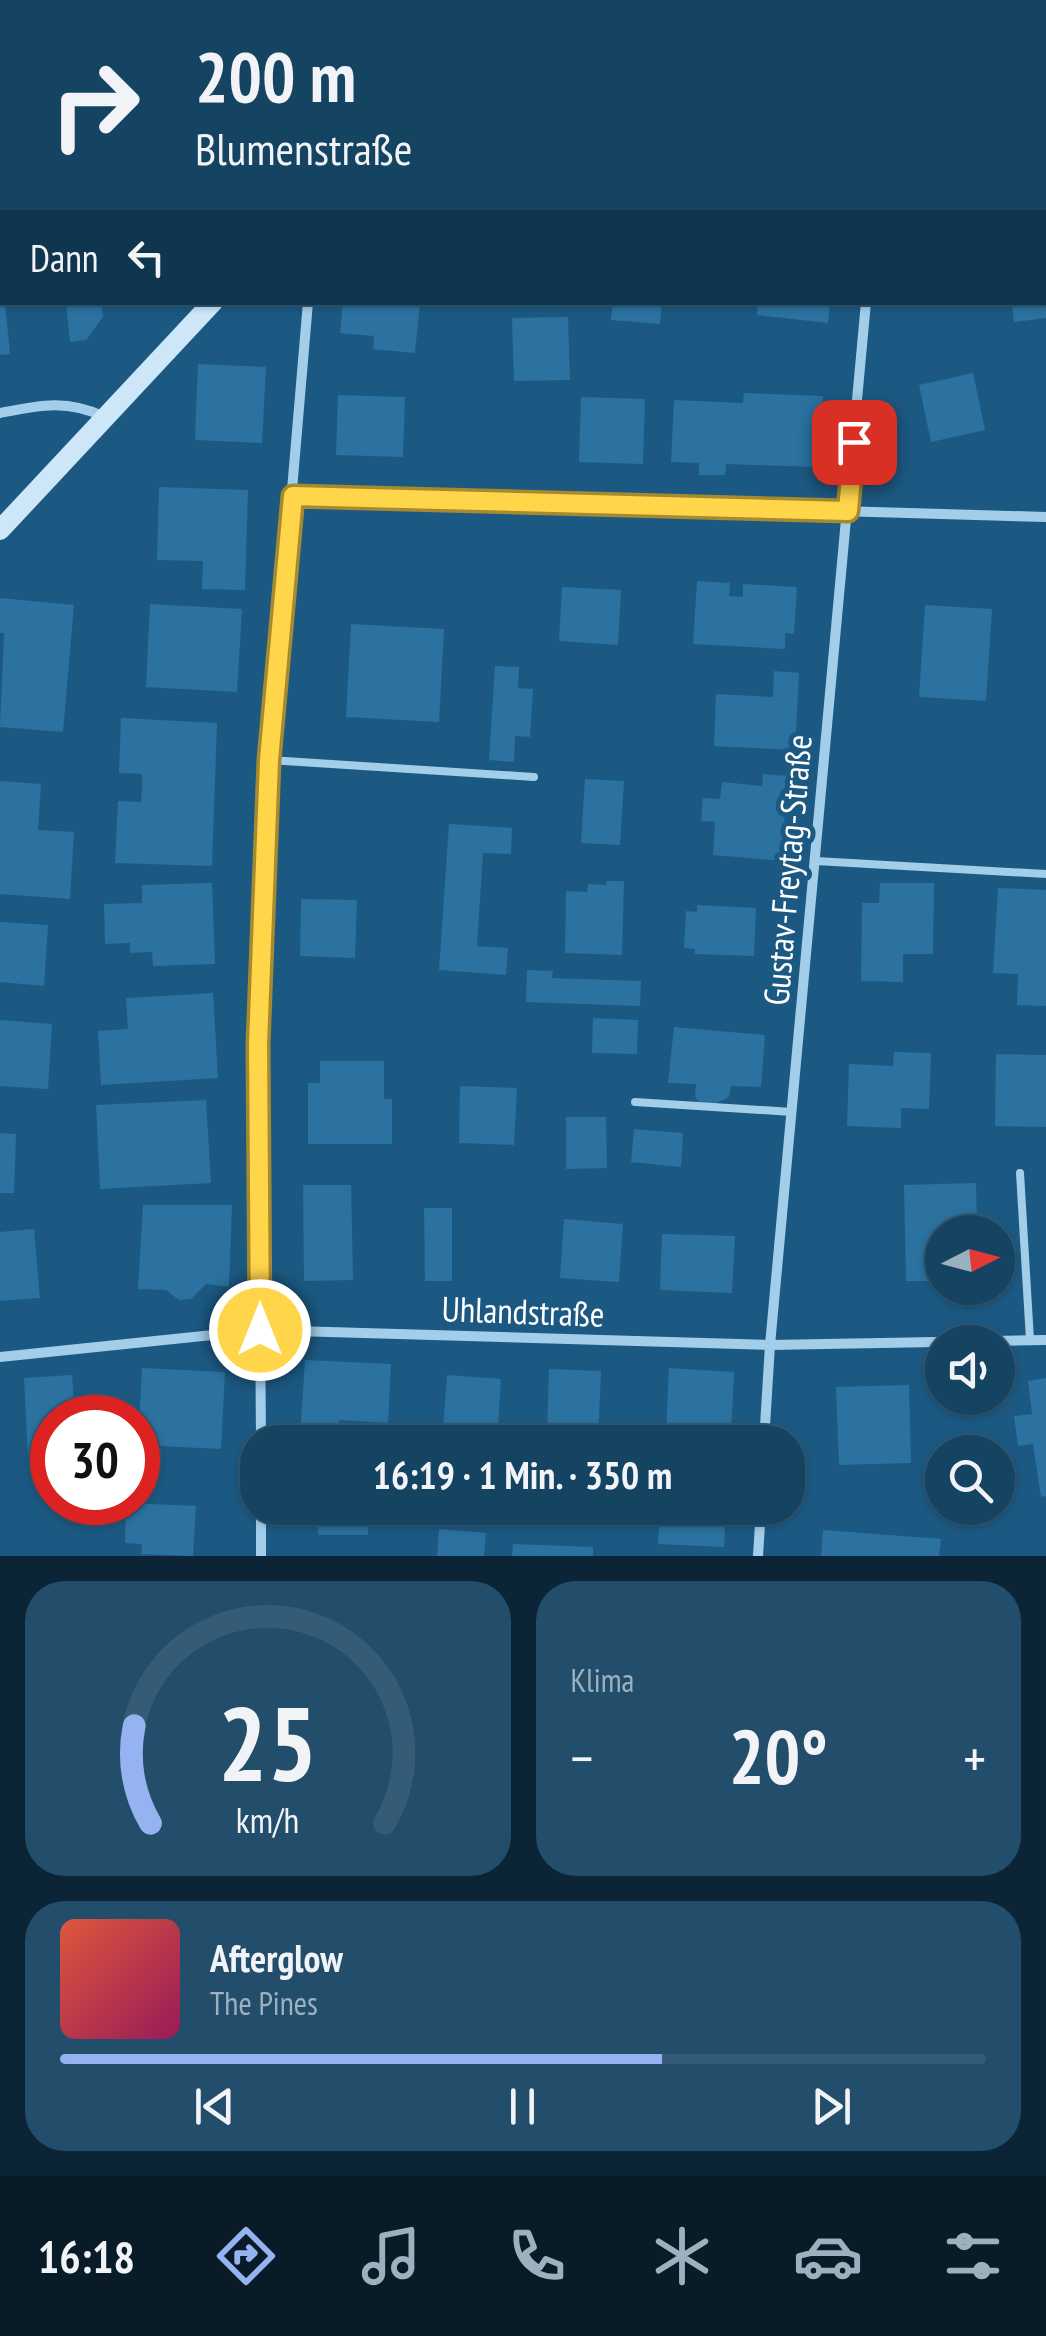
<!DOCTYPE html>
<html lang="de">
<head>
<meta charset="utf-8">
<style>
	:root { --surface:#154362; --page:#224e6b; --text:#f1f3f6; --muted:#9db0be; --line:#345c77; --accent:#95b2f1 }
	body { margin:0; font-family:"PT Sans Narrow",sans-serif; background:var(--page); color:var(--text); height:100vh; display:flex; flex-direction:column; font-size:38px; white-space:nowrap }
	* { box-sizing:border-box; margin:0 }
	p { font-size:32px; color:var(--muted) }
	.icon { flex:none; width:55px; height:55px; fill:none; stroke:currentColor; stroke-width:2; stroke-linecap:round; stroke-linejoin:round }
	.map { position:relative; height:1556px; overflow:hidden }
	.drawer { display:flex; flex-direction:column; gap:25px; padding:25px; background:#0c2536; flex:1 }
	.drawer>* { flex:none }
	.top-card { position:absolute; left:0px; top:0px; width:1048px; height:305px; box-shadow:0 2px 8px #0004,0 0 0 2px var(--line); background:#154362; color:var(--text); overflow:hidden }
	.needle { width:65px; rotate:84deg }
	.controls { position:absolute; left:925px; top:1215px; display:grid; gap:20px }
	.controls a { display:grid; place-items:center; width:90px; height:90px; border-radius:50%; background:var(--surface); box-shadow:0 2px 8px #0004,0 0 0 2px var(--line); font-size:50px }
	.speed { position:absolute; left:30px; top:1395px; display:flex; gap:20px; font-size:50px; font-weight:700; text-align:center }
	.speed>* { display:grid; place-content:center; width:130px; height:130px; border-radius:50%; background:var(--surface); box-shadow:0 2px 8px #0004,0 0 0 2px var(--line); line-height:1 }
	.speed .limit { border:15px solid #d22; background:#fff; color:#111 }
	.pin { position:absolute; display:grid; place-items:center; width:85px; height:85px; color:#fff; margin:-42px; border-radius:20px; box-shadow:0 5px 15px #0006 }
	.me { position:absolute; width:110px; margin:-55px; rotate:0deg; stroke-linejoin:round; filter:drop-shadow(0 0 8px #0008) }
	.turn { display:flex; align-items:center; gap:35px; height:210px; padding:0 30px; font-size:45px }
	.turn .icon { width:130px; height:130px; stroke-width:2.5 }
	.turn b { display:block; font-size:70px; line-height:85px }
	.then { display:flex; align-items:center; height:95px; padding:0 30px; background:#0003; gap:20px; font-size:38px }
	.big { font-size:75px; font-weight:600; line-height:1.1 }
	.drawer .widget { flex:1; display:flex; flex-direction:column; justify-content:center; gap:15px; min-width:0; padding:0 35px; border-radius:40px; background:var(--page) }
	.drawer .dial { align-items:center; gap:0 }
	.dial svg { height:260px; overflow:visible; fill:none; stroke:var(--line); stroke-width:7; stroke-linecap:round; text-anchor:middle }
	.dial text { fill:var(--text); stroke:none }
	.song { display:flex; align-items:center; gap:30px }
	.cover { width:120px; height:120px; border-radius:15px; background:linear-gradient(135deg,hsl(10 70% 55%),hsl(330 70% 35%)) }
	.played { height:10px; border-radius:5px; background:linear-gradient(90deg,var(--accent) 65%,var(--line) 65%) }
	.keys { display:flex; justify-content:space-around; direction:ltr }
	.heat { display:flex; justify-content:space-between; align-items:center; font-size:55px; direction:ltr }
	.drawer .tiles { flex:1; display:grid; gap:25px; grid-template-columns:1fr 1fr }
	.widget:last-child { grid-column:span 2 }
	.trip { position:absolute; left:240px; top:1425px; width:565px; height:100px; border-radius:40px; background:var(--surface); box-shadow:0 2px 8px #0004,0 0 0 2px var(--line); font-weight:600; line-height:100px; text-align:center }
	.dock { display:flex; height:160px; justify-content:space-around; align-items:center; background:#081b27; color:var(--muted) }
	.dock .icon { width:70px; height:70px }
	.dock .current { color:var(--accent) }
	.dock b { font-size:45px; color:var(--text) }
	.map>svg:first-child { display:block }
	.building { fill:#2b72a0 }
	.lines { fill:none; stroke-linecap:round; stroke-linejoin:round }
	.lane { stroke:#a2ceea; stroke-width:8 }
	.street { stroke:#a2ceea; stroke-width:10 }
	.secondary { stroke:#cde6f8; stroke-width:20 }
	.route-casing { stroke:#a68a30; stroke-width:25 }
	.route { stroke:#ffd54a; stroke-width:18 }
	.labels { text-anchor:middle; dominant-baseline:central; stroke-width:10; stroke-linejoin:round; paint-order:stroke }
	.street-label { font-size:35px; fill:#fff; stroke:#1c5982 }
</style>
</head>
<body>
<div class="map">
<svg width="1046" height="1556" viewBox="0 0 1046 1556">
	<rect width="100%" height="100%" fill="#1c5982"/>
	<!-- building -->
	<path class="building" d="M0 302H5L10 354 0 355Z
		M66 302H101L103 317 86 340 70 342Z
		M343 302H420L415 353 373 349 374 336 340 333Z
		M613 302H662L660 324 611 320Z
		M758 302H830L828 323 757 315Z
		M1012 302H1046V318L1014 322Z
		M568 317 570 380 514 381 512 318Z
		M198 364 266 367 262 443 195 440Z
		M973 373 985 430 931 442 919 385Z
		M744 393 823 396 820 467 726 464 725 475H699V463L671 462 674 400 743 403Z
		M338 395 405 397 403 457 336 455Z
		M581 397 645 399 643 464 579 462Z
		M159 487 248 490 245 590 202 589 203 561 157 560Z
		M697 581 730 583 729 596 743 597V584L797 587 794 634 785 633V649L693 644Z
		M562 587 621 590 618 645 559 641Z
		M0 598 74 605 63 732 0 727 4 633H0Z
		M150 604 242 609 237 692 146 687Z
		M925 605 992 609 986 701 919 697Z
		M351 624 444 629 439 722 346 717Z
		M495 666 519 667 518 688 533 689 530 737 515 736 514 762 489 760Z
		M774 671 799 673 795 750 714 746 716 694 773 697Z
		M121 718 217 723 212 866 115 863 118 801 141 802 142 788V774L119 773Z
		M763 774 788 776 781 861 713 855 715 822 701 821 703 798 720 799 722 782 762 786Z
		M585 779 624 781 620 845 581 843Z
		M0 781 41 784 38 830 74 832 70 899 0 894Z
		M449 824 512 828 511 854 483 853 477 946 508 948 506 975 439 970Z
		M606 881H624L622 955 565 953 566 891 587 892 588 884 606 885Z
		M212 883 215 964 153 966 152 952 130 953V943L105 944 104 904 142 903V885Z
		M880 883H934L933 954H903V982L861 981 862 903H879Z
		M998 888 1046 890V1006L1017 1005 1018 974 993 973Z
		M301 899 357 900 355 958 300 956Z
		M697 905 756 908 754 956 695 954V949L684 948 686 911 697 912Z
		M0 922 48 925 44 986 0 982Z
		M527 970 553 971 552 978 641 981 640 1006 526 1002Z
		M213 993 218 1078 101 1085 98 1031 128 1029 126 998Z
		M593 1018 638 1020 637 1054 592 1053Z
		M0 1020 52 1024 48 1089 0 1086Z
		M674 1027 765 1035 761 1087 731 1086 729 1097 711 1106 699 1103 695 1096 696 1084 668 1083Z
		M894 1052 931 1053 929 1109 901 1108V1128L847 1126 849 1064 893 1066Z
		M996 1054 1046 1055V1127L995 1126Z
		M320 1061H384V1099H392V1144H308V1083H320Z
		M460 1086 517 1088 514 1145 459 1143Z
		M206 1100 211 1183 100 1189 96 1105Z
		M566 1117H606L607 1168 566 1169Z
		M634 1129 683 1133 681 1167 631 1162Z
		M0 1133 16 1134 14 1193H0Z
		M976 1183 977 1232H942V1281H906L904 1185Z
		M303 1185H351L353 1280 304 1281Z
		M143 1205H232L229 1287 206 1284 191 1299 179 1300 166 1290 138 1289Z
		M424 1208H452V1281H425Z
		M564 1219 623 1224 619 1282 560 1278Z
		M34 1229 40 1298 0 1301V1232Z
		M662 1234 735 1236 732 1293 660 1290Z
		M305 1360 391 1364 388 1423 339 1420 338 1438 300 1436Z
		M142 1368 225 1372 221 1449 138 1445Z
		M669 1368 734 1372 731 1437 666 1434Z
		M549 1369 601 1371 598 1438 547 1436Z
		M72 1375 75 1418H52V1457L28 1458 24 1378Z
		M447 1375 501 1379 497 1442H442Z
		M1046 1378V1496L1041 1497 1033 1444 1018 1446 1014 1416 1032 1414 1028 1381Z
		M909 1385 911 1463 839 1465 836 1387Z
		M126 1503 196 1506 193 1556 141 1554 142 1544 125 1543Z
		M318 1508H368V1535H318Z
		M660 1508H726L724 1547 658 1544Z
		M439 1529 486 1533 484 1556H437Z
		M823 1530 941 1539 939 1556H821Z
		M513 1544 593 1547V1556H512Z"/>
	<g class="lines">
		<!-- lane -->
		<path class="lane" d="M269 760 534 777
			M816 861 1046 874
			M635 1102 792 1112
			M1020 1173 1030 1340"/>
		<!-- street -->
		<path class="street" d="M988 2 989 0
			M0 413C40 405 67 399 105 417
			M293 495 1046 517
			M0 1357 260 1330 770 1345 1046 1340
			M261 1442 258 1044 269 760 308 302
			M764 1442 770 1345 866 302
			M261 1508V1556
			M758 1556 761 1508"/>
		<!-- secondary -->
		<path class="secondary" d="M301 0 302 2
			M493 2 495 0
			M0 530 213 302"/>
	</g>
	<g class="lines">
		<defs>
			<path id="route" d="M260 1330 258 1044 269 760 293 496 848 511 854 442"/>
		</defs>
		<!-- route casing -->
		<use href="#route" class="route-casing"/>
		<!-- route -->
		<use href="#route" class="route"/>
	</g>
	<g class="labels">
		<!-- street labels -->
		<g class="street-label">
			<text transform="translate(787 870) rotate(-85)">Gustav-Freytag-Straße</text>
			<text transform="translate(523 1311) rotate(2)">Uhlandstraße</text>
		</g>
	</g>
</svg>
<div class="controls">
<a><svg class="needle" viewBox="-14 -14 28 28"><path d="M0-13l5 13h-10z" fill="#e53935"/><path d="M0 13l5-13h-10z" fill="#9db0be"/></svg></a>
<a><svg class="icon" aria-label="sound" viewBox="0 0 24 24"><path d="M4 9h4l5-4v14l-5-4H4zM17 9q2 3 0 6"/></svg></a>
<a><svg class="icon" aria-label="search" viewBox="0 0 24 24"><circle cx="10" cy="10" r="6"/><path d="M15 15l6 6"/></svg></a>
</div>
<div class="speed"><div class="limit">30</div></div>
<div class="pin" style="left:854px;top:442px;background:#d93025"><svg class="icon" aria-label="arrive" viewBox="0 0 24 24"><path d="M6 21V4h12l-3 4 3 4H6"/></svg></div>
<svg class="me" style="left:260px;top:1330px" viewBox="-20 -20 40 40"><circle r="17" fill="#ffd54a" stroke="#fff" stroke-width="3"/><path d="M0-11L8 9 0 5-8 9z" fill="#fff"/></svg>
<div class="trip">16:19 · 1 Min. · 350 m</div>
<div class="top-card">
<div class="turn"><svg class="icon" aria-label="right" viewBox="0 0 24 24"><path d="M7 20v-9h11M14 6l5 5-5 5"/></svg><div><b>200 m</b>Blumenstraße</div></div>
<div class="then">Dann<svg class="icon" aria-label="left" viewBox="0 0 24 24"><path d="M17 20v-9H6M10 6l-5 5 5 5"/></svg></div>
</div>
</div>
<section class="drawer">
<div class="tiles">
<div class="widget dial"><svg viewBox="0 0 100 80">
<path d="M14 69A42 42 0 1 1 86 69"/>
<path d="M14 69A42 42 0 0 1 9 39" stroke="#95b2f1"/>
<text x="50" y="56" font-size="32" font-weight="700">25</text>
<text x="50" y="72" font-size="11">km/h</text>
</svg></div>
<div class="widget"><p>Klima</p>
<div class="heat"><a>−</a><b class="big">20°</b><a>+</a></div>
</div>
<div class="widget">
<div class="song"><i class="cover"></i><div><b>Afterglow</b><p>The Pines</p></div></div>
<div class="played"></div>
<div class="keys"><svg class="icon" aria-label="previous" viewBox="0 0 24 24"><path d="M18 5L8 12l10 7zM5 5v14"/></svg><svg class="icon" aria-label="pause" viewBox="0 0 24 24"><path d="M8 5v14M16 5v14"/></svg><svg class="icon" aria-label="next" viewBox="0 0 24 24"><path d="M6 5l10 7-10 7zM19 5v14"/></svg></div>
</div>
</div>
</section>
<nav class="dock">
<b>16:18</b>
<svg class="icon current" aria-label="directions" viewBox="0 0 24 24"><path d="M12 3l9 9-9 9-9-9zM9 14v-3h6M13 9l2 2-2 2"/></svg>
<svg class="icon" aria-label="music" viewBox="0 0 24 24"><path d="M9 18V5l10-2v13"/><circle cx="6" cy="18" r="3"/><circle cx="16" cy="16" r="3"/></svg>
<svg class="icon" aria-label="phone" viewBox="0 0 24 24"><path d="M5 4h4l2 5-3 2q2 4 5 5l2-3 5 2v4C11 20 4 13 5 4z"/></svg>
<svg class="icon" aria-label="climate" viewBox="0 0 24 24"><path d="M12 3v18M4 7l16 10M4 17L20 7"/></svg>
<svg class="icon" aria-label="car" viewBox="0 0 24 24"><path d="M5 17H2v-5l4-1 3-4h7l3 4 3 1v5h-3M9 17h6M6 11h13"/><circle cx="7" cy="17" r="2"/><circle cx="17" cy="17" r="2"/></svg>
<svg class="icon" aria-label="filters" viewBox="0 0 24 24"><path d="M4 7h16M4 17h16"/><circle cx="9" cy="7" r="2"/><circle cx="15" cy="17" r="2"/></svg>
</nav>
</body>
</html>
